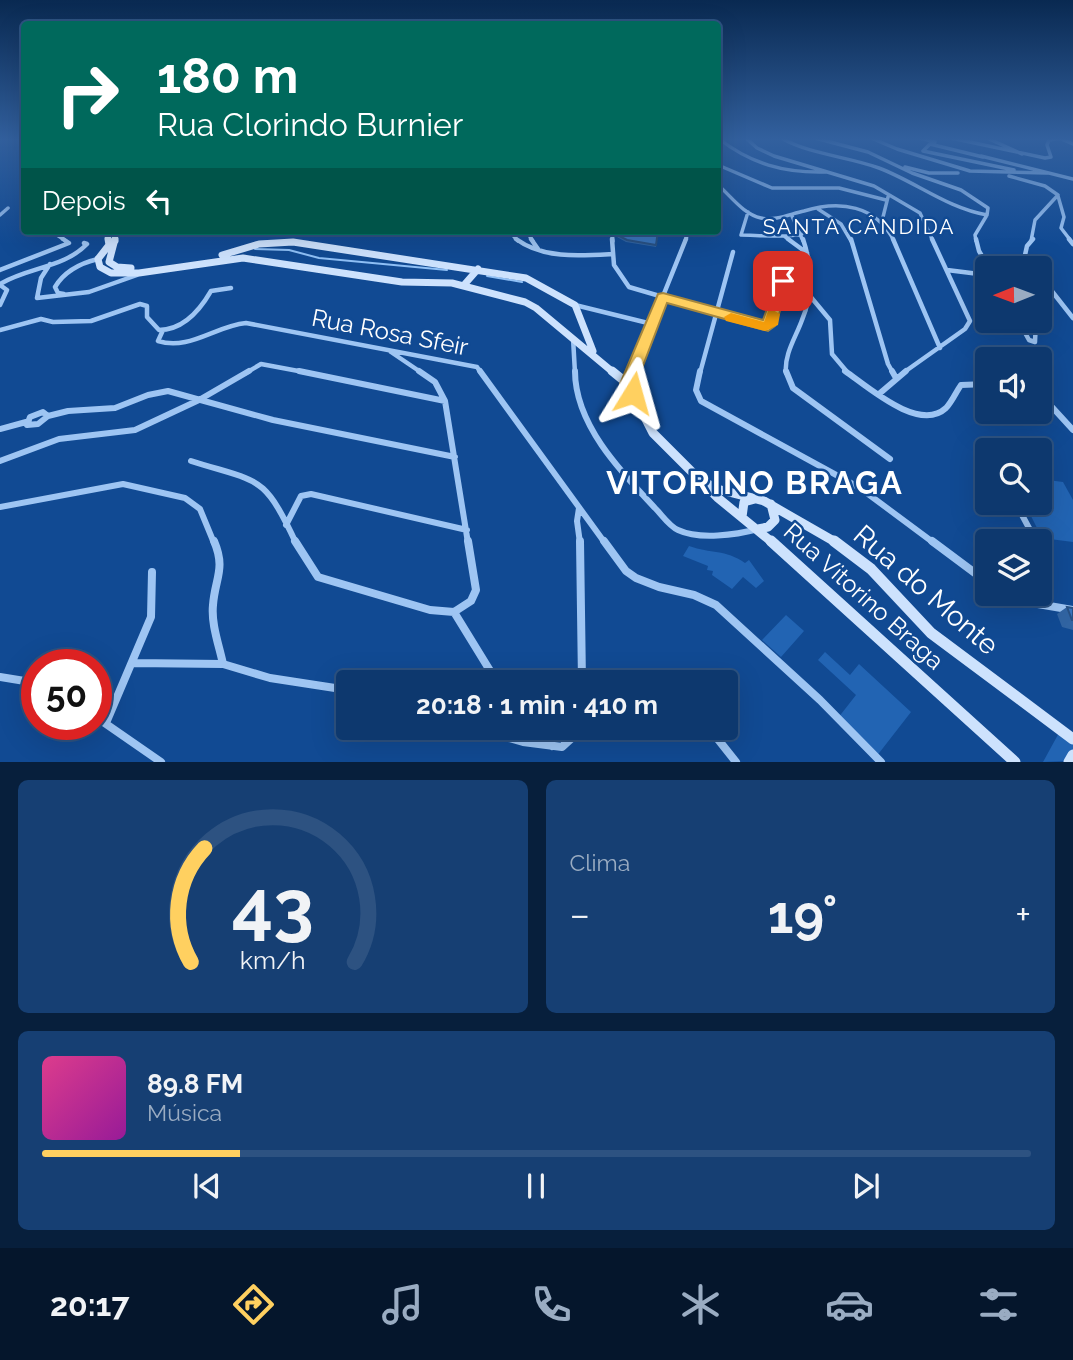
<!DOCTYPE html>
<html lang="pt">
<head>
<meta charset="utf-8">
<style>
	:root { --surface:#0d386e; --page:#163f73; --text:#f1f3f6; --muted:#9aacc2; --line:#2d5281; --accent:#ffd060 }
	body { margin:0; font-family:Raleway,sans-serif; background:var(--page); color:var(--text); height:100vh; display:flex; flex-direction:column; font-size:26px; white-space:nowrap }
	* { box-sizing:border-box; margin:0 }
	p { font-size:23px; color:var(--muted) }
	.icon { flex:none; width:38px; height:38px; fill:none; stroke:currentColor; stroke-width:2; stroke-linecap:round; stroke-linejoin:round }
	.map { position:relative; height:762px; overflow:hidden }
	.drawer { display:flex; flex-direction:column; gap:18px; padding:18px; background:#071f3c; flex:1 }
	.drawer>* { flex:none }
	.hud { position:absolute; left:21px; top:21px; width:700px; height:214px; border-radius:7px; box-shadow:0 7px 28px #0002,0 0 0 2px var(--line); background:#00695c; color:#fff; overflow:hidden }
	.needle { width:46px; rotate:269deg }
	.tools { position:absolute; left:975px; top:256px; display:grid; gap:14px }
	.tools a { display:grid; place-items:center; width:77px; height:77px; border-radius:7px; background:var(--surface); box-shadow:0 7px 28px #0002,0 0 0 2px var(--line); font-size:35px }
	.speed { position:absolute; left:21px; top:649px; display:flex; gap:14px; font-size:35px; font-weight:700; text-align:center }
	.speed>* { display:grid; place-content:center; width:91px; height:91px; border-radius:50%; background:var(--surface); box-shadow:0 7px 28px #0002,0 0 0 2px var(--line); line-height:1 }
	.speed .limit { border:10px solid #d22; background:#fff; color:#111 }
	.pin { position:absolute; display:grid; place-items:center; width:60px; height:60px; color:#fff; margin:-30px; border-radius:14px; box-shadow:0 4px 10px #0006 }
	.me { position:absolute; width:77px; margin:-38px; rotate:8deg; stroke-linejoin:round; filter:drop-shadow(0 0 5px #0008) }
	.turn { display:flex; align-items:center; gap:24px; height:147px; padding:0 21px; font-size:32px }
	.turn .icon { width:91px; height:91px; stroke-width:2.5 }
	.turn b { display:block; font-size:49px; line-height:60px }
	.then { display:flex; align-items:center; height:66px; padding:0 21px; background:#0003; gap:14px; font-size:26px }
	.big { font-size:52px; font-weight:700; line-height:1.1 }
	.drawer .widget { flex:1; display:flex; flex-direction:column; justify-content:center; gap:10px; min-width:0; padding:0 24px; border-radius:10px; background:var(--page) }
	.drawer .dial { align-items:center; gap:0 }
	.dial svg { height:182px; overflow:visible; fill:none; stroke:var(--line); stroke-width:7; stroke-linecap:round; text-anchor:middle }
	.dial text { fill:var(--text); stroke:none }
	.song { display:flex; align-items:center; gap:21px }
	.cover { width:84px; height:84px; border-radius:10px; background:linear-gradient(135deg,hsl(330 70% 55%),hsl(300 70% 35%)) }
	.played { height:7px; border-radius:4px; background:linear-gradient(90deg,var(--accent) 20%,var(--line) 20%) }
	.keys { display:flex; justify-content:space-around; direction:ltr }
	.heat { display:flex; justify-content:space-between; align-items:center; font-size:38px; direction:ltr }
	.drawer .tiles { flex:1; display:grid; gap:18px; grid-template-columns:1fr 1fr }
	.widget:last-child { grid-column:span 2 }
	.trip { position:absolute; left:336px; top:670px; width:402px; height:70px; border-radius:7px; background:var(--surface); box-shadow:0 7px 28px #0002,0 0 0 2px var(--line); font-weight:700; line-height:70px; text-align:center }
	.menu { display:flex; height:112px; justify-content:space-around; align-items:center; background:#05162c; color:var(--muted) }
	.menu .icon { width:49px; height:49px }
	.menu .on { color:var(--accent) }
	.menu b { font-size:32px; color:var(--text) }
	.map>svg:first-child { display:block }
	.green { fill:#2264b3 }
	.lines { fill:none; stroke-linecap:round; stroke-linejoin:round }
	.stream { stroke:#8fc0f6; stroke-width:2 }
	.street-far3 { stroke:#9ec5f3; stroke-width:3.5 }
	.street-far2 { stroke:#9ec5f3; stroke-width:4.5 }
	.street-far1 { stroke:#9ec5f3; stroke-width:6 }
	.street { stroke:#9ec5f3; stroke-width:8 }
	.secondary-far3 { stroke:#cde2fd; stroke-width:5 }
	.secondary-far2 { stroke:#cde2fd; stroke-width:7 }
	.secondary-far1 { stroke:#cde2fd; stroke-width:9 }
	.secondary { stroke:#cde2fd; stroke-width:11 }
	.wall { fill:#3164a2 }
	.building { fill:#3974bc; stroke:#285184; stroke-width:2 }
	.route { fill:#ffd060; stroke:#a6873e; stroke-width:2 }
	.slow { fill:#f59e0b }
	.labels { text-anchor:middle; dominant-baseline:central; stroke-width:5; stroke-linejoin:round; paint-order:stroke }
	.far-neighbourhood-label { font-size:21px; letter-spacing:2px; fill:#fff; stroke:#114a93 }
	.street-label { font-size:24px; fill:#fff; stroke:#114a93 }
	.near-street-label { font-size:28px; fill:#fff; stroke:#114a93 }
	.district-label { font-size:32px; font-weight:bold; letter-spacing:2px; fill:#fff; stroke:#114a93 }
</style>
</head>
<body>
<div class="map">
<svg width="1073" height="762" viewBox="0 0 1073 762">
	<rect width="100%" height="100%" fill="#114a93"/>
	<!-- green -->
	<path class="green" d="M1040 479 1063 482 1073 500V542L1042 538 1024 502H1040Z
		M689 546C711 554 725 549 745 563L749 560 764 581 756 588 743 577 732 589 712 575 713 571 707 570 708 566 683 556Z
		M786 615 804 631 781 657 762 640Z
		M825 652 850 675 859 664 911 712 876 757 838 718 856 695 818 660Z
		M1060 731 1073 741V750L1067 761 1043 762Z"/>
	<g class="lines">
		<!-- stream -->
		<path class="stream" d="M255 249 289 250 319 258 447 270
			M487 276 522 282"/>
		<!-- street-far3 -->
		<path class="street-far3" d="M718 138C751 164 784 173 825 172
			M746 138 757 148 774 156 874 186 920 213 933 241
			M781 138C812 155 846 156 879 168 916 182 947 208 987 215
			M815 138 868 152 912 173 961 190 988 208 987 215
			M871 138 897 149 970 171 1047 173
			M920 138 935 142
			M951 138 1045 158 1051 157 1047 145 1049 140 1062 138
			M987 138 1022 154
			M1059 138 1073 144
			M981 156 1073 179
			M983 157 930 144 923 151 1014 170
			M718 165 772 188H839L886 200
			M905 167 929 173H958
			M1009 176 1045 186 1058 195
			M718 185C731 196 743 214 761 218 776 221 790 214 804 211 840 200 876 205 894 241
			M1058 196 1064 217 1061 228 1071 241
			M818 209 841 224 851 241
			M748 212 741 235C754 235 794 238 802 234
			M0 215 8 208
			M792 216 803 241
			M882 221 888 197
			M51 231 66 241
			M509 231 518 241
			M526 231 533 241
			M612 231 613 241
			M784 236 791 241
			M685 241 689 231
			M976 241 975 235 987 215
			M1031 241 1035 220 1058 195"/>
		<!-- street-far2 -->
		<path class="street-far2" d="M516 239C543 259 580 256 612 254
			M531 239 538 249
			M612 239 614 265 629 287 765 327 770 325 786 278 808 257
			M788 239 807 253
			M851 239 888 364 893 373
			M893 239 940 348
			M976 239 979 251 989 268
			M1033 239 1027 246 1025 255 1036 268
			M1069 239 1073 244
			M50 264 41 278 37 298 89 292 137 275
			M0 270 69 243 63 239
			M947 270 987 275
			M1040 276 1073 318
			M0 284C28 267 64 268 87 244L84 243
			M0 285 7 290 0 305
			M64 294 58 293 55 287C64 272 81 263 98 259
			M810 296 830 320 832 354 848 373
			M575 305 652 324
			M1040 315 1051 302 1050 295
			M1018 320 1029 340 1035 342 1036 320
			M0 330 41 319 53 322 91 321 140 304 147 306V317L159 330C183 330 200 310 211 291L231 288
			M163 330 158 341C189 351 215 326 246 323L477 367 481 373
			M573 338 575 373
			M391 352 422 373
			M246 373 261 364 309 373
			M632 373 686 239
			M700 373 733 252
			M786 373C784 354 796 337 802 320 813 294 812 266 803 239
			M903 373 965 329 970 321 932 239"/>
		<!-- street-far1 -->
		<path class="street-far1" d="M299 371 445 401
			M419 371 435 382 445 401 468 543
			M480 371 605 543
			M575 371C575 424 620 471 655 508 662 515 669 526 678 530 699 540 736 535 758 529
			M700 371 696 390 701 401 860 488 934 543
			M786 371 793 388 890 459
			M845 371C867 386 919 433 946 408 952 402 956 392 961 385L987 384
			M892 371 896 378
			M628 384 633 371
			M879 394 906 371
			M1040 400 1052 407 1073 430
			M43 412 48 416 38 424 27 425 30 417Z
			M48 416 68 411 115 408 148 395 168 391 273 420 455 457
			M0 429 26 422
			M0 461 59 439 135 430 199 400 249 371
			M191 461C260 483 263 473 296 543
			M1040 476 1050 477
			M1015 502 1036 541
			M0 507 123 484 185 498 200 509 214 543
			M579 508 577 521 580 543
			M286 525 301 496 311 494 467 530"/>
		<!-- street -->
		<path class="street" d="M214 541C226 569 215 578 213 605 211 624 219 645 223 664
			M295 541 318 577 430 610 454 612 471 601 476 590 468 541
			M580 541 582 682
			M604 541 626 571 636 578 659 587 694 595 716 605 820 700 881 762
			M932 541 987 582
			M1040 547 1045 564 1043 576 1040 578
			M1005 593 1032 603 1073 610
			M454 612 497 682
			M133 663 223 664 270 678 348 690
			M0 677 37 683
			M96 717 161 762
			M106 723 151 617 152 572
			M474 728 523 742 562 747 573 737 577 728
			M536 728 552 746
			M709 728 736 762"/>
		<!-- secondary-far3 -->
		<path class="secondary-far3" d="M107 231 108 241
			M113 231 116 241"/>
		<!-- secondary-far2 -->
		<path class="secondary-far2" d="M115 239 109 262 117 267 131 268
			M222 255 259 244 293 242 526 278 575 305 593 351
			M98 259 100 267 111 273H139L243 258 402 282 452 283 525 302 536 308 614 373
			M98 259 109 245 108 239
			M464 285 478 269"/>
		<!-- secondary-far1 -->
		<path class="secondary-far1" d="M612 371 628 384 653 433 718 498 773 543
			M708 484 717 489 764 501 837 543
			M742 517 744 502 755 499
			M758 529 768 527 775 520 771 504"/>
		<!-- secondary -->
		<path class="secondary" d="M771 541 1015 762
			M834 541 871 569 931 633 1073 739
			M1069 762 1073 755"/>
	</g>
	<!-- wall -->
	<path class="wall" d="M617 231H658L656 247 626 242 617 237Z
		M1067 607 1073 608V630L1062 627 1057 614Z"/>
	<!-- building -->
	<path class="building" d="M617 231H658L656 245 627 240 617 235Z
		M1067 607 1073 608V620H1072Z"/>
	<!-- sky -->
	<linearGradient id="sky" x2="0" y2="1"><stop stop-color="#092951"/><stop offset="0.57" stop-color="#32609e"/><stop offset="1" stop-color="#32609e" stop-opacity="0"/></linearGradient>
	<rect width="1073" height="244" fill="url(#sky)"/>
	<!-- route -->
	<path class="route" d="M783 277 790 281 775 326 768 331 667 303 636 384 641 393 639 397H627L620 384 658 294 663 293 763 320 777 281Z"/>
	<!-- slow -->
	<path class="slow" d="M773 310 780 314 778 325 765 331 726 321 724 317 731 313 764 322 768 311Z"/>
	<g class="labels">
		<!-- far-neighbourhood labels -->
		<g class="far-neighbourhood-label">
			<text x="859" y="226">SANTA CÂNDIDA</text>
		</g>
		<!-- street labels -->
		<g class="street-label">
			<text transform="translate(390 332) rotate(11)">Rua Rosa Sfeir</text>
			<text transform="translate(864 596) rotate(42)">Rua Vitorino Braga</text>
		</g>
		<!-- near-street labels -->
		<g class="near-street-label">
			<text transform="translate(926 590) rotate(41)">Rua do Monte</text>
		</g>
		<!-- district labels -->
		<g class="district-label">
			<text x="755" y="482">VITORINO BRAGA</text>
		</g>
	</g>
</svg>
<div class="tools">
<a><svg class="needle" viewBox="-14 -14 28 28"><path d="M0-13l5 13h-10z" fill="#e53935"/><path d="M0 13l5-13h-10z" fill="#9aacc2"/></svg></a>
<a><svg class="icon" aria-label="sound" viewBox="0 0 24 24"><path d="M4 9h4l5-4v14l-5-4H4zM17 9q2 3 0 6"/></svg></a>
<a><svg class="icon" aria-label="search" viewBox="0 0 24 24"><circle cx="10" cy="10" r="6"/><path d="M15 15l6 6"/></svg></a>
<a><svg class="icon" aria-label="layers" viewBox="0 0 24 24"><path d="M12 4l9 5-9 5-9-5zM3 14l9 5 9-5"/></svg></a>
</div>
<div class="speed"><div class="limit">50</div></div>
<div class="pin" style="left:783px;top:281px;background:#d93025"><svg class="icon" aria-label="arrive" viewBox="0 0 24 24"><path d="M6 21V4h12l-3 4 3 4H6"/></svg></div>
<svg class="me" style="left:633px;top:393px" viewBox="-20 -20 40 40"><path d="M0-17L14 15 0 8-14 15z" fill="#ffd060" stroke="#fff" stroke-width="4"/></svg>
<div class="trip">20:18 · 1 min · 410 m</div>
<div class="hud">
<div class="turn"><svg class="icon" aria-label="right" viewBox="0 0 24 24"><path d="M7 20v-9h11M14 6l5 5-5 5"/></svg><div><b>180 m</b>Rua Clorindo Burnier</div></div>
<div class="then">Depois<svg class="icon" aria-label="left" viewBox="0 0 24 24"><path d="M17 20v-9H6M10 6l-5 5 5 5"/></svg></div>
</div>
</div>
<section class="drawer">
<div class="tiles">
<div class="widget dial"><svg viewBox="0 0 100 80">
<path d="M14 69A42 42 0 1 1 86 69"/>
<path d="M14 69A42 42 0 0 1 20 19" stroke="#ffd060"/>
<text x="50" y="56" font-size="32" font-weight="700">43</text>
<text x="50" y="72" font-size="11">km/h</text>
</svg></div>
<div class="widget"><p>Clima</p>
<div class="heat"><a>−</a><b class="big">19°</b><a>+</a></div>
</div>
<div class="widget">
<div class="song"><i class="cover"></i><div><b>89.8 FM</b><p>Música</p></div></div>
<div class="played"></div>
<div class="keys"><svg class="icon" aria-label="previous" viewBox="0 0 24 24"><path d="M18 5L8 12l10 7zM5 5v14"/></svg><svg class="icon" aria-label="pause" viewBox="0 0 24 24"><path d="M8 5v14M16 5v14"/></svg><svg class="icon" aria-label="next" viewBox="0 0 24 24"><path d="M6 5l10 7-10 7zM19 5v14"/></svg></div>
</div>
</div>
</section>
<nav class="menu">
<b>20:17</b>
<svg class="icon on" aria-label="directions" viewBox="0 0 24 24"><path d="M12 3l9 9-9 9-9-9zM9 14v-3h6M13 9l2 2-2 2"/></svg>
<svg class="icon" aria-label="music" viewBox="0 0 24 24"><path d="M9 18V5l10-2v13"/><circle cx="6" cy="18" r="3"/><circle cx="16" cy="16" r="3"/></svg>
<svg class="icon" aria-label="phone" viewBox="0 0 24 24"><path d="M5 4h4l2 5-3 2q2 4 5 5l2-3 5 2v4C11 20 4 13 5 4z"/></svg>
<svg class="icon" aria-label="climate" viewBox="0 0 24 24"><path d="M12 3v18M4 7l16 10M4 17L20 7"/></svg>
<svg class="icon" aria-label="car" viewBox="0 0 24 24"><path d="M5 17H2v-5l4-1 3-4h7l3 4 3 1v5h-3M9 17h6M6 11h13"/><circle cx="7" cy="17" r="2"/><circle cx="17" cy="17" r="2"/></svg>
<svg class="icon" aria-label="filters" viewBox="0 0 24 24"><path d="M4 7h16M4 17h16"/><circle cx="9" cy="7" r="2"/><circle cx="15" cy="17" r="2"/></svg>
</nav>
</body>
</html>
